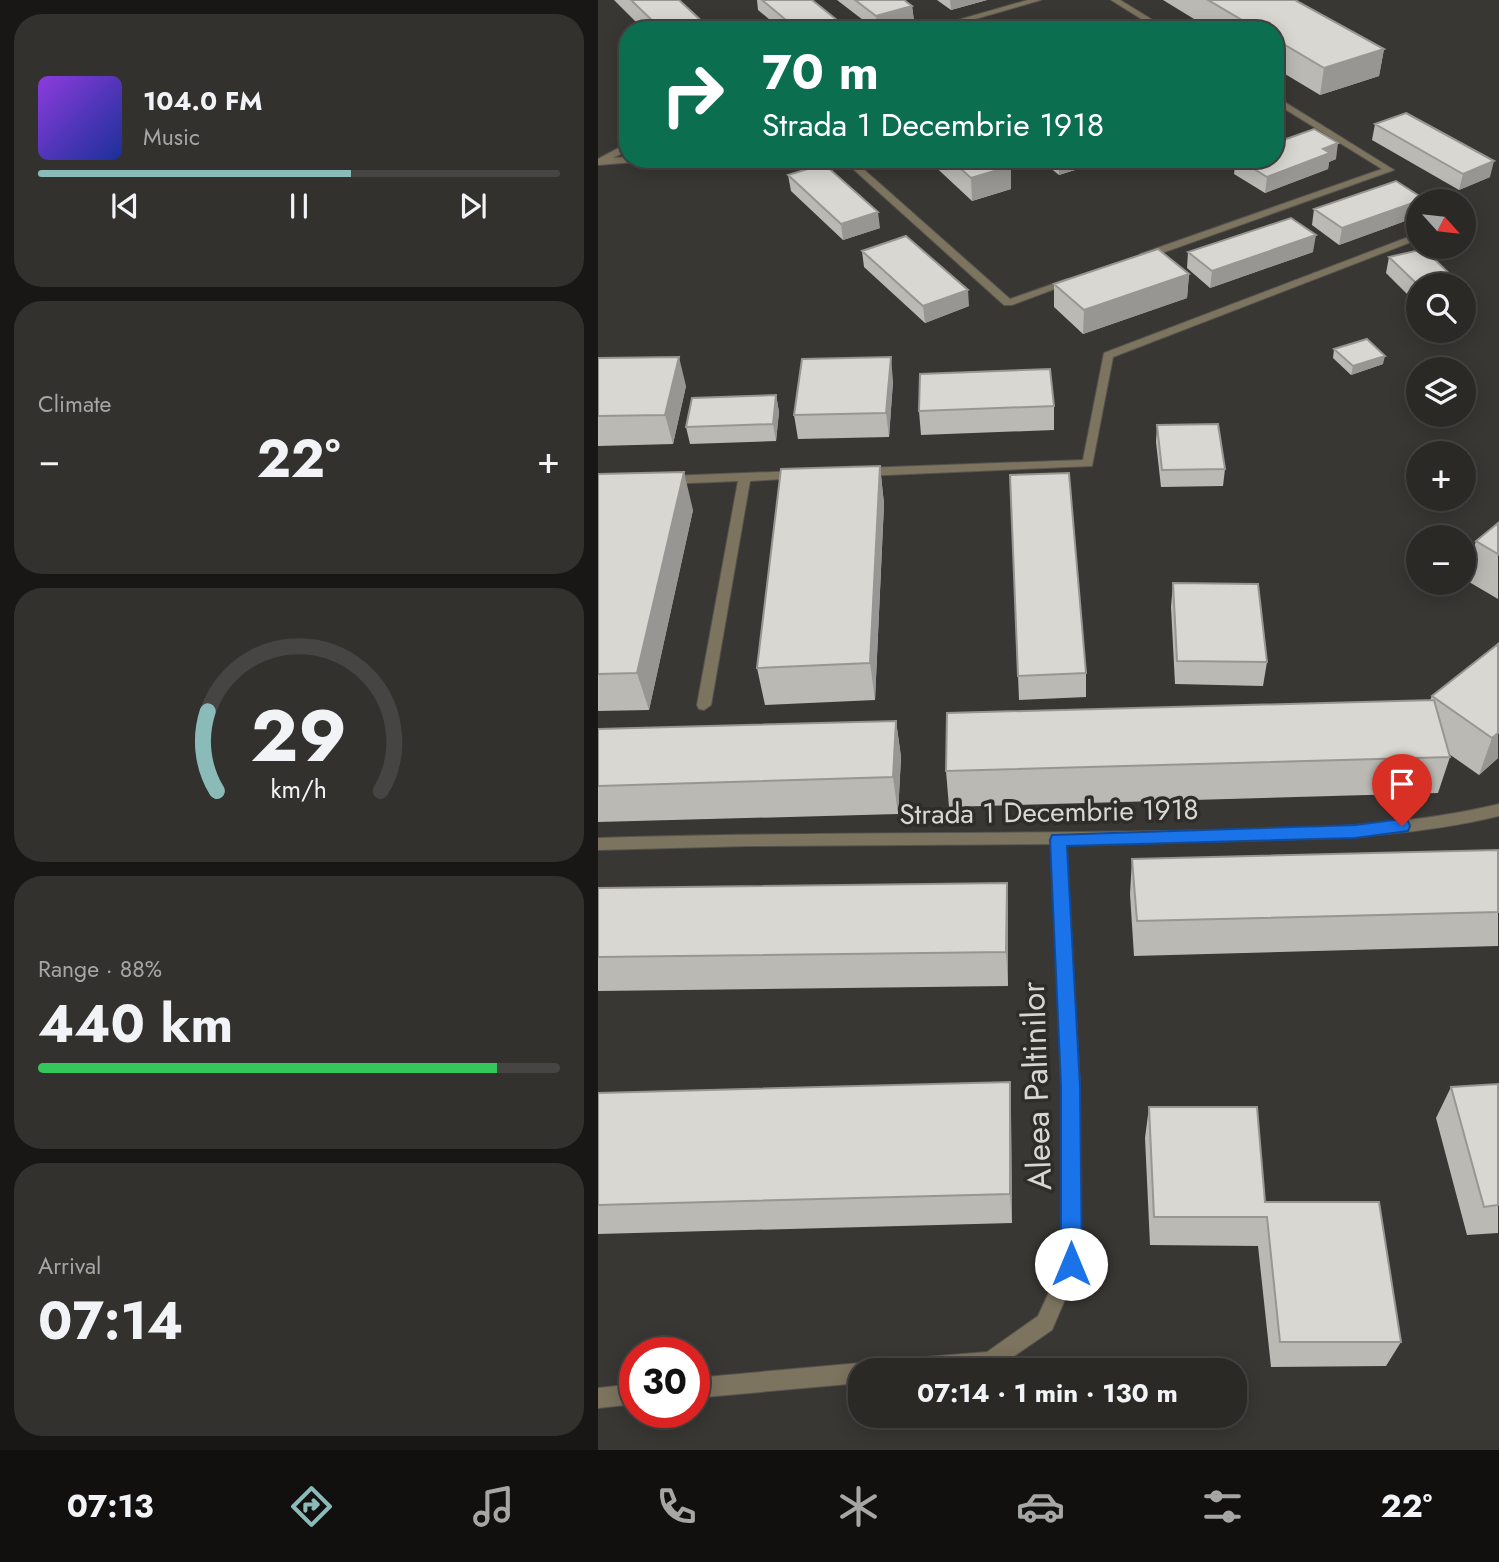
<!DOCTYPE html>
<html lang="en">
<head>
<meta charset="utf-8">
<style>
	:root { --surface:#2b2926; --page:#33312e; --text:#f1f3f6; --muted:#a6a6a7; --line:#474543; --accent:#8bbbb9 }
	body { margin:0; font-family:Jost,sans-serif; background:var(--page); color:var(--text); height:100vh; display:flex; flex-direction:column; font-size:26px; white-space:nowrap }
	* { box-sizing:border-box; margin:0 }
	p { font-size:23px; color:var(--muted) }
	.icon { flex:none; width:38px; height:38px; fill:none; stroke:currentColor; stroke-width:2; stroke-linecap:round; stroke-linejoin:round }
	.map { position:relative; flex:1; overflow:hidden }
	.sheet { display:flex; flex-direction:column; gap:14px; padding:14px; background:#181715; width:598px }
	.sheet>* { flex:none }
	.hud { position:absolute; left:21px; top:21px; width:665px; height:147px; border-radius:28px; box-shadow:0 4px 18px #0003,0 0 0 2px var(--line); background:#0b6e4f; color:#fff; overflow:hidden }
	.needle { width:46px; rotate:117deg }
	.fabs { position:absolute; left:808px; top:189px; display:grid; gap:14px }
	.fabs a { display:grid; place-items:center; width:70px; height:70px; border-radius:50%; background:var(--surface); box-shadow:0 4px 18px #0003,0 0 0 2px var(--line); font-size:35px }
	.speed { position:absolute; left:21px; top:1337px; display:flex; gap:14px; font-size:35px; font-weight:700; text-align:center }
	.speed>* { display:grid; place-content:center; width:91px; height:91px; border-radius:50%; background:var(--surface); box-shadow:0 4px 18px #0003,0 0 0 2px var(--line); line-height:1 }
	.speed .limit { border:10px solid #d22; background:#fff; color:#111 }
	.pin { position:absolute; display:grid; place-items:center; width:60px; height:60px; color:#fff; margin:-72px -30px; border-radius:50% 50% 50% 0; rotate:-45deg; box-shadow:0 0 7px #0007 }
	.pin .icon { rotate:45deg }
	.me { position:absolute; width:77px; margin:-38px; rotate:0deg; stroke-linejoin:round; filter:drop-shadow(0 0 5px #0008) }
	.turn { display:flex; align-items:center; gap:24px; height:147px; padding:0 28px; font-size:32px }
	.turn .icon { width:91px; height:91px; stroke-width:2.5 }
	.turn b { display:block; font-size:49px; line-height:60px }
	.big { font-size:52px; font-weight:700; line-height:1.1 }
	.sheet .tile { flex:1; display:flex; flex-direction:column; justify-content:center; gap:10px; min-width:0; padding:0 24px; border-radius:28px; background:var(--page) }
	.sheet .dial { align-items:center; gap:0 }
	.dial svg { height:182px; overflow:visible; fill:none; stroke:var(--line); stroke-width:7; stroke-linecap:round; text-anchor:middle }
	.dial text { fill:var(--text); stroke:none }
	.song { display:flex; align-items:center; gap:21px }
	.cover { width:84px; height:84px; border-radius:10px; background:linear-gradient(135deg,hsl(270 70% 55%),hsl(230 70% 35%)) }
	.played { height:7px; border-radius:4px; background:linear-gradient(90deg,var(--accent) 60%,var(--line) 60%) }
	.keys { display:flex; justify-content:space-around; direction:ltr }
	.heat { display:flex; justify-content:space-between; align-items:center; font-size:38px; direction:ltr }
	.charge { height:10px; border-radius:5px; background:linear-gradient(90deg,#34c759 88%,var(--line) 0) }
	.trip { position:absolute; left:250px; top:1358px; width:399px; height:70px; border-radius:28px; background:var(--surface); box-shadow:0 4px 18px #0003,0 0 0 2px var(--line); font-weight:700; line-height:70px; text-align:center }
	.menu { display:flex; height:112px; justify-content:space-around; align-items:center; background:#11100f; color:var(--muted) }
	.menu .icon { width:49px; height:49px }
	.menu .current { color:var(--accent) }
	.menu b { font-size:32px; color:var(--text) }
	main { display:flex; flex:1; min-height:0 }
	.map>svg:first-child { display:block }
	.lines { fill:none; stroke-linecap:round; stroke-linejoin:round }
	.lane-casing { stroke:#565450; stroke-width:2 }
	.street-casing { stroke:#565450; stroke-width:2 }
	.lane { fill:#7d745f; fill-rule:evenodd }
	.street { fill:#7d745f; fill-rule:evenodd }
	.wall { fill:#bbb9b4 }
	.shaded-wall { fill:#989692 }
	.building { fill:#d9d7d1; stroke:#989692; stroke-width:2 }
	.route { fill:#1a73e8; stroke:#114b97; stroke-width:2 }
	.labels { text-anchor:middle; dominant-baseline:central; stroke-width:7; stroke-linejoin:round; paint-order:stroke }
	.street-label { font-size:28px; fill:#d8d7d4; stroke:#2f2d29 }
	.near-street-label { font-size:33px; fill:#d8d7d4; stroke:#2f2d29 }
</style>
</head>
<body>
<main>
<section class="sheet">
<div class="tile">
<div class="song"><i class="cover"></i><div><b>104.0 FM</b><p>Music</p></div></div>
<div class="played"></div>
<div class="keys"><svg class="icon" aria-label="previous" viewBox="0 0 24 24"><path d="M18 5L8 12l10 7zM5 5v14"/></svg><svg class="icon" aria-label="pause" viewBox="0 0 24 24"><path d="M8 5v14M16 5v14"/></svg><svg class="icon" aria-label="next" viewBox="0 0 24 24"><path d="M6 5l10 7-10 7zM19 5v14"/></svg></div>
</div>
<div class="tile"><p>Climate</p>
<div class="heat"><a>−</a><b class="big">22°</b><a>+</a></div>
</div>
<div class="tile dial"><svg viewBox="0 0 100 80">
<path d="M14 69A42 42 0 1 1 86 69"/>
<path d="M14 69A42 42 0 0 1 10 34" stroke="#8bbbb9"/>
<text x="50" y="56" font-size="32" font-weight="700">29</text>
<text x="50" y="72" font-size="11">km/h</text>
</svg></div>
<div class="tile"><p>Range · 88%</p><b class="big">440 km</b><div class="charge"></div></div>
<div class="tile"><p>Arrival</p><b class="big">07:14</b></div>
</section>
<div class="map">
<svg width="901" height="1450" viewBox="0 0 901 1450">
	<rect width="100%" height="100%" fill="#393733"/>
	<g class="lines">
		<defs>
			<path id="lane" d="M430 0H443L339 30H325Z
				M513 0H522L571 30H561Z
				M677 96 796 170 550 258H542V254L784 169 677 103Z
				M30 143V150L15 158 30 157V159H51L50 161 0 165V159Z
				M244 159H254L412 299 469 279 478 281 414 305H406Z
				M821 233V239L515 357 494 466 266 476 260 472 266 468 485 460 506 353Z
				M200 471 206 475 204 478 152 481 113 705 106 710 101 709 99 705 140 481 70 484 64 480 70 476Z"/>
			<path id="street" d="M901 804V816C814 837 728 839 639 841 582 842 525 843 468 844L482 1086V1264L454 1330 399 1368 393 1370H280L283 1363 290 1360 389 1352 440 1316 464 1264V1086L453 844 150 846 0 850V838C186 832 372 834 557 831 672 829 788 831 901 804Z
				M262 1363 269 1366 271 1370H262V1383L96 1398V1378Z
				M37 1384V1404L0 1408V1388Z"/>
		</defs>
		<!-- lane casing -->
		<use href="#lane" class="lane-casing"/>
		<!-- street casing -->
		<use href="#street" class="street-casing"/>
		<!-- lane -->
		<use href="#lane" class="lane"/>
		<!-- street -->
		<use href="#street" class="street"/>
	</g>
	<!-- wall -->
	<path class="wall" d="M16 0H81L108 25 125 30H46Z
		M159 0H214L244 24 245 30H184L160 10Z
		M239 0H306L314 6 316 21 282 30H278Z
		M339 0H389L353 10Z
		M565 0H697L786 49 781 76 722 95 677 68V30H614Z
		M777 124 892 177 861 190 774 140Z
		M329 159H404L413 189 374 201Z
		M441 159H499V163L461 175Z
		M638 159H738L731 162 730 169 667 193 636 174Z
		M190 175 282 228 245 240 193 191Z
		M826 199V201H821V216L741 245 714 225 716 209Z
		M264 251 371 306 327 323 266 267Z
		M590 252H715L612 288 589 268Z
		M791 257 863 285H821V306L788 273Z
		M591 274 589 298 485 334 456 307V284Z
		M736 349 785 364 753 375 735 358Z
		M0 358 88 386 75 444 0 446Z
		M295 381 291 437 200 439 196 415Z
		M178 395 181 412 178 441 92 444 88 427Z
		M456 406V430L323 435 321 411Z
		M559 425 627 469 625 486 563 487 558 442Z
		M282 466 286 504 277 700 167 705 159 668Z
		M0 474 95 510 51 710 0 711Z
		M412 475 488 673V697L421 700Z
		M900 523V599L866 579 878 541Z
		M575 583 669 662 665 686 577 684 573 607Z
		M900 644V758L881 775 851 754 852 757 840 793 351 807 348 771 832 700 834 696Z
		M298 721 303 757 300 814 0 822V729Z
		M900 850V946L536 956 532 894 534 859Z
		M409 883 410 918V986L0 991V888Z
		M412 1082 413 1114 414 1223 0 1234V1093Z
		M900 1084V1233L869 1235 838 1118 853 1087Z
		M551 1107 667 1202 803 1342 788 1366 673 1367 660 1246 552 1245 547 1138Z"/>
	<!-- shaded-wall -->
	<path class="shaded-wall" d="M352 0H389L353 10Z
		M314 6 316 21 279 30 278 16Z
		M244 24 245 30H222Z
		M786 49 781 76 722 95 726 68Z
		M740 143 738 159 731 162 730 169 667 193 669 177 725 149Z
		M461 159H499V163L461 175Z
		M896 161 892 177 861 190 865 174Z
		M413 166V189L374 201 373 178Z
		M821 201V216L741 245 744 228Z
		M280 212 282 228 245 240 243 224Z
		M718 235 715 252 612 288 614 271Z
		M591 274 589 298 485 334 486 310Z
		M370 290 371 306 327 323 325 306Z
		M787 356 785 364 753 375 755 366Z
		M81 357 88 386 75 444 67 415Z
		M293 357 295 381 291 437 288 413Z
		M178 395 181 412 178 441 175 424Z
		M282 466 286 504 277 700 272 663Z
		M86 472 95 510 51 710 39 673Z
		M298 721 303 757 300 814 295 777Z
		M900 733V758L881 775 894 738Z
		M409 883 410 918V986L408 952Z
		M412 1082 413 1114 414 1223 412 1194Z"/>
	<!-- building -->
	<path class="building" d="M33 0H81L108 25 117 22 125 30H64Z
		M164 0H214L244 24 222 30H200Z
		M257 0H306L314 6 278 16Z
		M610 0H697L786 49 726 68 677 39V30H661Z
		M808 113 896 161 865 174 777 124Z
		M716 129 740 143 725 149 732 153 669 177 640 159H677V143Z
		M352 159H404L413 166 373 178Z
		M226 164 280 212 243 224 190 175Z
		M798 181 826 199 744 228 716 209Z
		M693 218 718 235 614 271 590 252Z
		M308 236 370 290 325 306 264 251Z
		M560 249 591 274 486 310 456 284Z
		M826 249 863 285 821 286 791 257Z
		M769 339 787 356 755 366 736 349Z
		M81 357 67 415 0 416V358Z
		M293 357 288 413 196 415 204 359Z
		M452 369 456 406 321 411 322 374Z
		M178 395 175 424 88 427 94 398Z
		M620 424 627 469 564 470 559 425Z
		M282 466 272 663 159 668 183 469Z
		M86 472 39 673 0 674V474Z
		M471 473 488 673 420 676 412 475Z
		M900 523V554L878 541Z
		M575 583 660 584 669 662 579 661Z
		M900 644V733L894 738 834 696Z
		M836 700 852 757 348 771 349 713Z
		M298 721 295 777 0 786V729Z
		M900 850V912L539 921 534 859Z
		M409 883 408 952 0 957V888Z
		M412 1082V1194L0 1205V1093Z
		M900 1084V1205L886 1207 853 1087Z
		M551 1107H659L667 1202H781L803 1342H682L669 1217H556Z"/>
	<!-- route -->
	<path class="route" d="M804 819 810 821 812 826 810 831 757 838 469 846 482 1086 484 1264 481 1272 473 1275 466 1272 463 1264V1086L452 840 454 835 757 825Z"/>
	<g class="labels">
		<!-- street labels -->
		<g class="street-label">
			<text transform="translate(451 812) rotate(-1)">Strada 1 Decembrie 1918</text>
		</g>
		<!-- near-street labels -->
		<g class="near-street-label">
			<text transform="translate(438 1086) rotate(-92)">Aleea Paltinilor</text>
		</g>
	</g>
</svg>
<div class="fabs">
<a><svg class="needle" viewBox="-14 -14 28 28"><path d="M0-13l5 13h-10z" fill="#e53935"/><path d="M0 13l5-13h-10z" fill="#a6a6a7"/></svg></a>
<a><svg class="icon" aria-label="search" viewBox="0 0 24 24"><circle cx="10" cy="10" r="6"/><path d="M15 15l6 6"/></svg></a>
<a><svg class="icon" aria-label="layers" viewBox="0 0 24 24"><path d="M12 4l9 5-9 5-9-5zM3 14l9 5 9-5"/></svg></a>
<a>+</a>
<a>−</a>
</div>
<div class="speed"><div class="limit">30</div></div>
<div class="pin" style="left:804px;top:826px;background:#d93025"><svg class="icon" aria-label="arrive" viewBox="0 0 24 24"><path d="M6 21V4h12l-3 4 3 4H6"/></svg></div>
<svg class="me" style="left:473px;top:1264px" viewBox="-20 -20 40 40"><circle r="19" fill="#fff"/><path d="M0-13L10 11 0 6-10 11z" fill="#1a73e8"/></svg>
<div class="trip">07:14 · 1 min · 130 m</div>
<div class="hud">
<div class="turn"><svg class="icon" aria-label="right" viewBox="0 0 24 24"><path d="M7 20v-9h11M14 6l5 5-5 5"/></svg><div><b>70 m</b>Strada 1 Decembrie 1918</div></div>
</div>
</div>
</main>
<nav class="menu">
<b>07:13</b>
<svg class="icon current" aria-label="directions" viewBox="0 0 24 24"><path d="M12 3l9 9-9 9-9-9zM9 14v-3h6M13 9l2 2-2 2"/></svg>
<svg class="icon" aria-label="music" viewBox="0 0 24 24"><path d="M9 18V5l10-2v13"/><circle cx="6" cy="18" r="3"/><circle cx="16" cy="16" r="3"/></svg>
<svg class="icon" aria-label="phone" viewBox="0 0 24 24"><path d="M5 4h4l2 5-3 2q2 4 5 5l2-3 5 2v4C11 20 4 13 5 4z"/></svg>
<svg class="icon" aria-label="climate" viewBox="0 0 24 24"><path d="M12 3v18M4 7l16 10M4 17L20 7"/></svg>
<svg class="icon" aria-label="car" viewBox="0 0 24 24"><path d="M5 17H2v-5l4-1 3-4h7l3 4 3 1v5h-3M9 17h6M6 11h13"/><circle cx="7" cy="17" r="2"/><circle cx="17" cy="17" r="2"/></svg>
<svg class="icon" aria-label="filters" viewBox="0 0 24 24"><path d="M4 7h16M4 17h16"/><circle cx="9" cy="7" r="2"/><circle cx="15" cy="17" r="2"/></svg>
<b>22°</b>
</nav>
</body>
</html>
